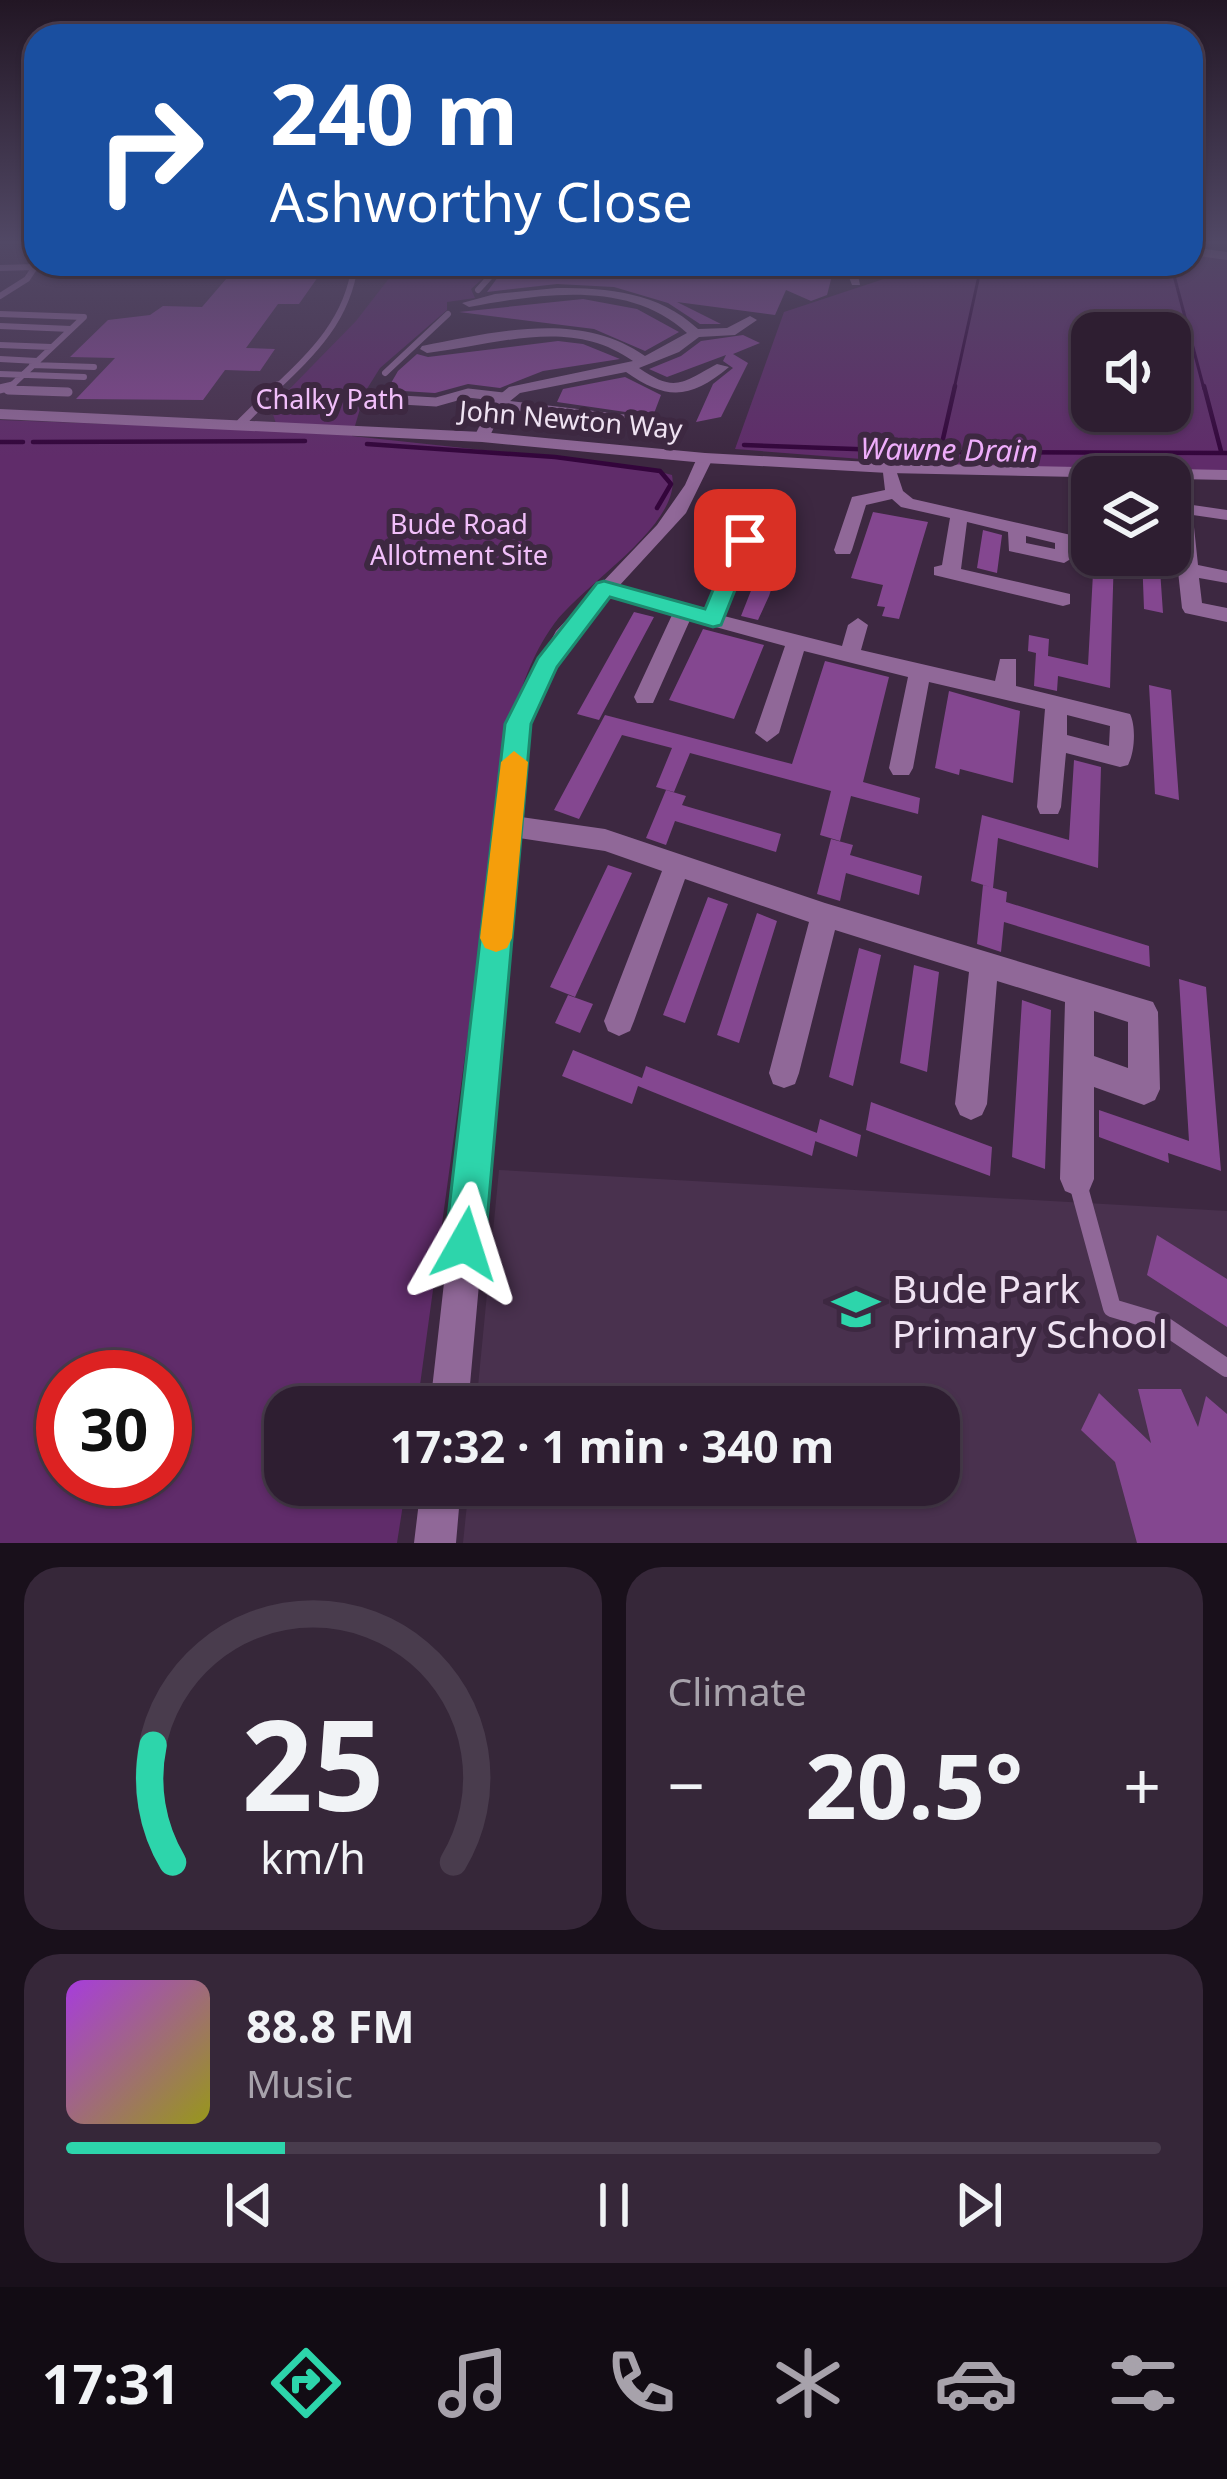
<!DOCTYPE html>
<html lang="en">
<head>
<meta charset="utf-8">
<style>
	:root { --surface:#2e1e31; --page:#362739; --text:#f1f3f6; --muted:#a7a2ab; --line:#493c4d; --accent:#2dd5ab }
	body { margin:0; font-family:"Noto Sans",sans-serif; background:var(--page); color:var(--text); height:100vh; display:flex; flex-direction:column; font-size:45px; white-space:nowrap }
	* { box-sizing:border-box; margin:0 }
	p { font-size:39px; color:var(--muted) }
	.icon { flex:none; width:66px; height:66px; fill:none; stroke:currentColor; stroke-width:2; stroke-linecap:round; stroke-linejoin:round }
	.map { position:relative; height:1543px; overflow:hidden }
	.details { display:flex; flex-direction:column; gap:24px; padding:24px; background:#19101b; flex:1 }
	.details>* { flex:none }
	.guide { position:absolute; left:24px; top:24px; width:1179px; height:252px; border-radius:36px; box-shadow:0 3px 9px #0004,0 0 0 3px var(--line); background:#1a4fa0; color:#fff; overflow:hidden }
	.fabs { position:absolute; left:1071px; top:312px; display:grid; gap:24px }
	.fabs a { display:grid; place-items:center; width:120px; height:120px; border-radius:24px; background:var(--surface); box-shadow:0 3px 9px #0004,0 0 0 3px var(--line); font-size:60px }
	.speed { position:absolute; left:36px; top:1350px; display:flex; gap:24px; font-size:60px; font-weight:700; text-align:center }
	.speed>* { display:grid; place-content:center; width:156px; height:156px; border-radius:50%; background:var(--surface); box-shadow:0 3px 9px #0004,0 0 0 3px var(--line); line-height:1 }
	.speed .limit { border:18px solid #d22; background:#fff; color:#111 }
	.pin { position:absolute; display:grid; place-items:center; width:102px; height:102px; color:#fff; margin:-51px; border-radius:24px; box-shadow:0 6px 18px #0006 }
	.me { position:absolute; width:132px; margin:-66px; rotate:6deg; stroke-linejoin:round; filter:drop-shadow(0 0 9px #0008) }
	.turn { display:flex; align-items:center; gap:42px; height:252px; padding:0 48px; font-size:54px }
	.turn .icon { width:156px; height:156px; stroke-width:2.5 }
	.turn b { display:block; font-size:84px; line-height:102px }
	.big { font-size:90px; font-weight:700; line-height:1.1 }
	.details .widget { flex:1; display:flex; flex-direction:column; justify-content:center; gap:18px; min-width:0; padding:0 42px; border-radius:36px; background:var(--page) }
	.details .dial { align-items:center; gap:0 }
	.dial svg { height:312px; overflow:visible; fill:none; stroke:var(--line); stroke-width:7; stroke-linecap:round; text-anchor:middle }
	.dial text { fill:var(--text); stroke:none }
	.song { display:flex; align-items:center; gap:36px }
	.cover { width:144px; height:144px; border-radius:18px; background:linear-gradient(135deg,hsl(280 70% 55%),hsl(60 70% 35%)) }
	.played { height:12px; border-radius:6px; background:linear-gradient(90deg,var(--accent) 20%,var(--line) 20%) }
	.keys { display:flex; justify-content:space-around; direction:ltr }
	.heat { display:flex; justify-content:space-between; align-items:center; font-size:66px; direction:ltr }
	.details .tiles { flex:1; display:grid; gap:24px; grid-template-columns:1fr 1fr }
	.widget:last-child { grid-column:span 2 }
	.trip { position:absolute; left:264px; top:1386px; width:696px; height:120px; border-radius:36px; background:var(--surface); box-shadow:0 3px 9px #0004,0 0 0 3px var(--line); font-weight:700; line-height:120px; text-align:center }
	.dock { display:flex; height:192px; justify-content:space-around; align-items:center; background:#120c14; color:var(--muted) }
	.dock .icon { width:84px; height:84px }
	.dock .selected { color:var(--accent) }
	.dock b { font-size:54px; color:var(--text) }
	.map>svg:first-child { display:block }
	.built { fill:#49314e }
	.green { fill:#602c6a; fill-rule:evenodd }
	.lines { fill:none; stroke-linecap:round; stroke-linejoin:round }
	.stream-far1 { stroke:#33053b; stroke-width:3 }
	.stream { stroke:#33053b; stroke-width:4.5 }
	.building { fill:#844790 }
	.service-far2 { stroke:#906898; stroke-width:6 }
	.service-far1 { stroke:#906898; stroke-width:9 }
	.service { stroke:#906898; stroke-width:18 }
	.minor { fill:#906898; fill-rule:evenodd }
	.tertiary { fill:#906898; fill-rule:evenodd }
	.route { fill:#2dd5ab; stroke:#1d8a6f; stroke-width:3 }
	.slow { fill:#f59e0b }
	.labels { text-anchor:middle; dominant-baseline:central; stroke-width:12; stroke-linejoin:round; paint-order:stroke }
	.far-park-label { font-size:27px; fill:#f1bffa; stroke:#3d2841 }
	.far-street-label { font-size:27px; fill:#efe2f2; stroke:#3d2841 }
	.far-water-label { font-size:30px; font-style:italic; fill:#efadfb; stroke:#3d2841 }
	.near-poi-label { font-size:39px; fill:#efe2f2; stroke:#3d2841; text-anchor:start }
</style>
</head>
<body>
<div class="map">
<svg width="1227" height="1543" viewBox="0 0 1227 1543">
	<rect width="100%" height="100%" fill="#3d2841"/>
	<!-- built -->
	<path class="built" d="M0 241H36V264H377L376 272 397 268 279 431 0 420Z
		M499 1170 1227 1211V1543H463L469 1485H939V1407H476Z"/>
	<!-- green -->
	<path class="green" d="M1191 253 1227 259V471L951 466 735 449 784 312 929 264H1191ZM1092 333H1170V411H1092Z
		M418 264H499L471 289 475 298 447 302V310L380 368 365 392 352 436 641 467 672 475C682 525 582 585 554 624 531 656 521 688 510 726L417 1407H285V1485H406L397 1543H0V420L278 430 271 408 356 321 397 268ZM63 1377H165V1479H63Z"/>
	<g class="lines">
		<!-- stream-far1 -->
		<path class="stream-far1" d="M1171 264 1204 389
			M954 389 978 280"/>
		<!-- stream -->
		<path class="stream" d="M1204 386 1221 451
			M0 442H23
			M33 442 305 441
			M367 444 555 457 660 471 671 484 657 508
			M744 445 940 452 1227 453
			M940 452 955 386"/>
	</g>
	<!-- building -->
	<path class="building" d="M239 264H327L299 304H278L246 348 275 349 260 371 225 370 203 400 76 399 115 358 70 357 108 320 150 315 163 306 202 307Z
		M544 264H661L665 273 695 279 706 268 689 264 739 265 745 276 766 269V264H834L833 272 827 295 811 301 786 290 775 315 677 302 721 324H700L668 303 614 287 557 284 487 292 506 266 537 271Z
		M583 299 637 309 679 332 645 351 594 329 459 312Z
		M743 335 760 343 733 354 748 363 721 417 696 422 713 384 733 368 723 361 726 355 667 377 649 369 681 356 701 341Z
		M558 341 583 344 620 359 543 371 500 388 468 384 435 393 387 390 398 371 417 354 428 357Z
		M625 377 661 395 653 416 557 402 563 389Z
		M873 512 928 522 899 619 882 616 885 607 877 606 883 585 851 578Z
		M983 530 1002 535 997 573 977 568Z
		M769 545 785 549 769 596 758 620 741 616Z
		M1094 555H1114L1110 688 1058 676 1057 691 1034 686 1036 653 1028 651 1029 635 1049 639 1048 656 1044 655 1088 665Z
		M1142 555H1159L1163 613 1144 609Z
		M634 612 654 617 599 720 577 714Z
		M703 629 764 645 734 719 669 700Z
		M825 661 889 677 863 782 920 798 918 814 851 796 840 841 820 835 831 791 690 753 674 792 656 787 672 748 622 735 579 819 554 810 605 715 792 764Z
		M1149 685 1171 690 1179 800 1155 794Z
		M949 691 1020 711 1013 783 960 769 959 775 935 768Z
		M1074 760 1101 767 1098 868 998 838 993 888 971 881 982 815 1069 840Z
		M666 790 686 796 682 805 781 834 776 852 675 821 666 845 646 838Z
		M831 839 853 845 850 855 922 876 919 895 846 873 840 901 817 894Z
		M608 865 632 873 575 997 550 987Z
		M983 885 1007 892 1006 902 1149 946 1150 967 1004 922 1001 952 977 944Z
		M708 897 728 904 685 1023 663 1015Z
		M757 913 777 921 739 1043 717 1035Z
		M859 948 881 955 853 1086 829 1077Z
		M914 965 939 972 927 1072 900 1063Z
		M1179 979 1206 987 1221 1171 1168 1153 1169 1163 1099 1137V1110L1189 1141Z
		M568 995 593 1004 580 1033 555 1023Z
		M1022 1000 1051 1010 1045 1169 1012 1157Z
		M573 1050 642 1078 646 1066 817 1133 812 1156 638 1086 632 1104 562 1076Z
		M871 1102 992 1147 990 1176 866 1130Z
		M820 1119 861 1135 857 1157 815 1141Z
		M1157 1235 1227 1279V1327L1147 1275Z
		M1138 1389H1181L1198 1427 1206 1396 1227 1414V1543H1137L1115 1462 1081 1430 1099 1393 1151 1443Z"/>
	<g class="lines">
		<!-- service-far2 -->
		<path class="service-far2" d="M0 268 35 267 27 279 0 296
			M478 290 496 270
			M0 314 84 317 8 389
			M0 326 71 329
			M0 345 51 347
			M0 359 37 361
			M32 365 94 367
			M385 373 448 314
			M0 374 84 377
			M275 389C314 352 348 319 355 264"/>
		<!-- service-far1 -->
		<path class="service-far1" d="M0 389 12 386
			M8 390 68 392
			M384 399 436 402 468 393 503 397
			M498 404 632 420
			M241 423 278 386"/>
		<!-- service -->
		<path class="service" d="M1077 1180 1112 1308 1159 1322 1227 1368"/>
		<!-- minor -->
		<path class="minor" d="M665 264 702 271 696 275 666 269Z
			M743 264H755L754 269 744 272Z
			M844 264H856L860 285H852Z
			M557 288C609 288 658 292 698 329L727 328 750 316 757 320 735 335 699 337 679 352 639 368C675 393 682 383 717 364L729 367C691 399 667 401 626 372L520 393 504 406 488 440H476L474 437 492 401 509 387 633 361C570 316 497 345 427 353L420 349 422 346C496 332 579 310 645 356L687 333C629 279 540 294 469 307L462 303 495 294Z
			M705 453 713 458 686 513 619 586 706 611 736 540 738 536H752L754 540 724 616 842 646 848 625 858 618 868 625 861 650 995 681 1000 659H1016V686L1130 714C1136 726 1135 752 1128 765L1120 767 1066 753 1061 807 1058 814H1040L1037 807 1045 709 929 682 913 768 909 775H893L889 768 908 677 804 651 779 733 767 742 755 733 785 646 690 620 653 703H637L634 697 672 615 609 596 565 651 529 724 521 817 605 829 825 903 1153 1002 1158 1012 1160 1089 1155 1100 1144 1105 1094 1087V1179L1089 1191 1077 1196 1065 1191 1060 1179 1065 1002 997 981 987 1104 982 1115 971 1120 960 1115 955 1104 969 972 835 930 799 1073 795 1084 784 1088 773 1084 769 1073 809 922 685 879 634 1021 630 1031 619 1036 608 1031 604 1021 662 871 605 851 519 838 468 1407H430L507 724 556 631 657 525 685 485 697 458ZM1067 715 1110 726 1109 746 1067 735ZM1094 1011 1128 1022V1068L1094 1056Z
			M882 464H894L903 491 913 499 1071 535 1074 557 1064 563 1009 551 1008 532 967 522 961 569 1070 594V604L1063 606 934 575V567L942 565 950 518 901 507 892 499 866 505 852 550 850 554H836L834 550 852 497 885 490ZM1026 536 1055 543V549L1026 543Z
			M1170 498 1179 503 1227 510V520L1186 514 1194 527 1198 565 1227 571V583L1199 578 1202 603 1227 608V622L1185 613 1182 608Z
			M421 1485H461L456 1543H414Z"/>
		<!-- tertiary -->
		<path class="tertiary" d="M1191 247 1227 252V260L1191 255Z
			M0 409 482 432 705 453 888 463 1227 470V480L888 473 705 463 482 442 0 419Z"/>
	</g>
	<!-- sky -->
	<linearGradient id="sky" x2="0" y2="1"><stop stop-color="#221624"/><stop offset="0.53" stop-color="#514865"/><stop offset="1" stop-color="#514865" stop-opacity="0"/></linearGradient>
	<rect width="1227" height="457" fill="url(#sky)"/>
	<!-- route -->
	<path class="route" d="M745 533 755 540 721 625 713 627 610 597 557 667 531 724 485 1244 479 1258 465 1264 451 1258 445 1244 505 724 538 658 597 583 604 581 705 609 734 540Z"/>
	<!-- slow -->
	<path class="slow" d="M514 751 528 762 512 938 507 948 496 952 485 948 480 938 501 762Z"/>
	<!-- icons -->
	<defs>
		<symbol id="school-bare" viewBox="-9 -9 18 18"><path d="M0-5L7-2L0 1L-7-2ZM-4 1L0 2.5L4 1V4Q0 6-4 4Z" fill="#2dd5ab" stroke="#3d2841" stroke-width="2.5" paint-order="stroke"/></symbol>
	</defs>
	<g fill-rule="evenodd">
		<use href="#school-bare" x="823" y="1276" width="66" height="66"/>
	</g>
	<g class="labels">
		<!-- far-park labels -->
		<g class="far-park-label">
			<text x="330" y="398">Chalky Path</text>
			<text x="459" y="523">Bude Road<tspan x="459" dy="31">Allotment Site</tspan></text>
		</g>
		<!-- far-street labels -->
		<g class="far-street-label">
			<text transform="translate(571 419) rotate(5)">John Newton Way</text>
		</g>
		<!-- far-water labels -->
		<g class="far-water-label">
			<text transform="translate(949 449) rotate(1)">Wawne Drain</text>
		</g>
		<!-- near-poi labels -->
		<g class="near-poi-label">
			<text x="892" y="1287">Bude Park<tspan x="892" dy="45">Primary School</tspan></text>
		</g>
	</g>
</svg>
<div class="fabs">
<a><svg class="icon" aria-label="sound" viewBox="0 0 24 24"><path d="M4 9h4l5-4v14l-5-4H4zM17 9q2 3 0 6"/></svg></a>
<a><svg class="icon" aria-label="layers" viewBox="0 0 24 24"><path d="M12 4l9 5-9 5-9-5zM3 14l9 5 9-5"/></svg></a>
</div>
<div class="speed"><div class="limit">30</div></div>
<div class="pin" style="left:745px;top:540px;background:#d93025"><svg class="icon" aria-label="arrive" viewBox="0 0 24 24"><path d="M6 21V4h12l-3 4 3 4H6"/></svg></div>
<svg class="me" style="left:465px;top:1244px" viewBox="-20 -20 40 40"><path d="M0-17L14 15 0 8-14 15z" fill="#2dd5ab" stroke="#fff" stroke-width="4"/></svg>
<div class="trip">17:32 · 1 min · 340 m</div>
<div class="guide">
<div class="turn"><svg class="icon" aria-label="right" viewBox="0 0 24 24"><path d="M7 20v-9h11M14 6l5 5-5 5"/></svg><div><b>240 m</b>Ashworthy Close</div></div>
</div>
</div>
<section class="details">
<div class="tiles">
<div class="widget dial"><svg viewBox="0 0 100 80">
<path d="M14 69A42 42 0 1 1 86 69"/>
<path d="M14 69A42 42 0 0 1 9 39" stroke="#2dd5ab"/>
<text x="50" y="56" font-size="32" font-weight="700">25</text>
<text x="50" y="72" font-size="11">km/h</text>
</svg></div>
<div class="widget"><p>Climate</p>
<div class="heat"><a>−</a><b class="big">20.5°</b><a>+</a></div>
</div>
<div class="widget">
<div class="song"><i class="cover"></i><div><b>88.8 FM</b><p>Music</p></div></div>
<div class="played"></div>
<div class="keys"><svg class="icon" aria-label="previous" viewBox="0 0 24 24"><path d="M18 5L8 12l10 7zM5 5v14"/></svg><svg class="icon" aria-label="pause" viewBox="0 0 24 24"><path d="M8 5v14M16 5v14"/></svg><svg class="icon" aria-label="next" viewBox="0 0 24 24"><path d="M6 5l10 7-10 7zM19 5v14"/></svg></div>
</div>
</div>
</section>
<nav class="dock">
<b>17:31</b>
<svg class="icon selected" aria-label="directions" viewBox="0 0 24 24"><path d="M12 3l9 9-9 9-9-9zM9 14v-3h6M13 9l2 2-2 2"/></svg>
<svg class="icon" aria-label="music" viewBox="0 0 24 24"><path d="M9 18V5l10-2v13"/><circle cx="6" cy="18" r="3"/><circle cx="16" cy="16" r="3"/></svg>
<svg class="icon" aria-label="phone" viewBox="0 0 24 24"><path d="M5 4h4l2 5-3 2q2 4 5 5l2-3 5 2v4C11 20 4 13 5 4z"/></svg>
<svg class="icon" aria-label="climate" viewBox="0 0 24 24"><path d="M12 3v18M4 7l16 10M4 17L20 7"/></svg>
<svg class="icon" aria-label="car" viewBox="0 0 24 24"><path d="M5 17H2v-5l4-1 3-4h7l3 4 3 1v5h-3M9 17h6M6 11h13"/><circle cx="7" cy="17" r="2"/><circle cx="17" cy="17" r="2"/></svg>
<svg class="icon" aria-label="filters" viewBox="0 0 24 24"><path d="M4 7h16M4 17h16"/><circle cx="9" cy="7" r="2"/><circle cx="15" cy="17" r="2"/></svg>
</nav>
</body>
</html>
